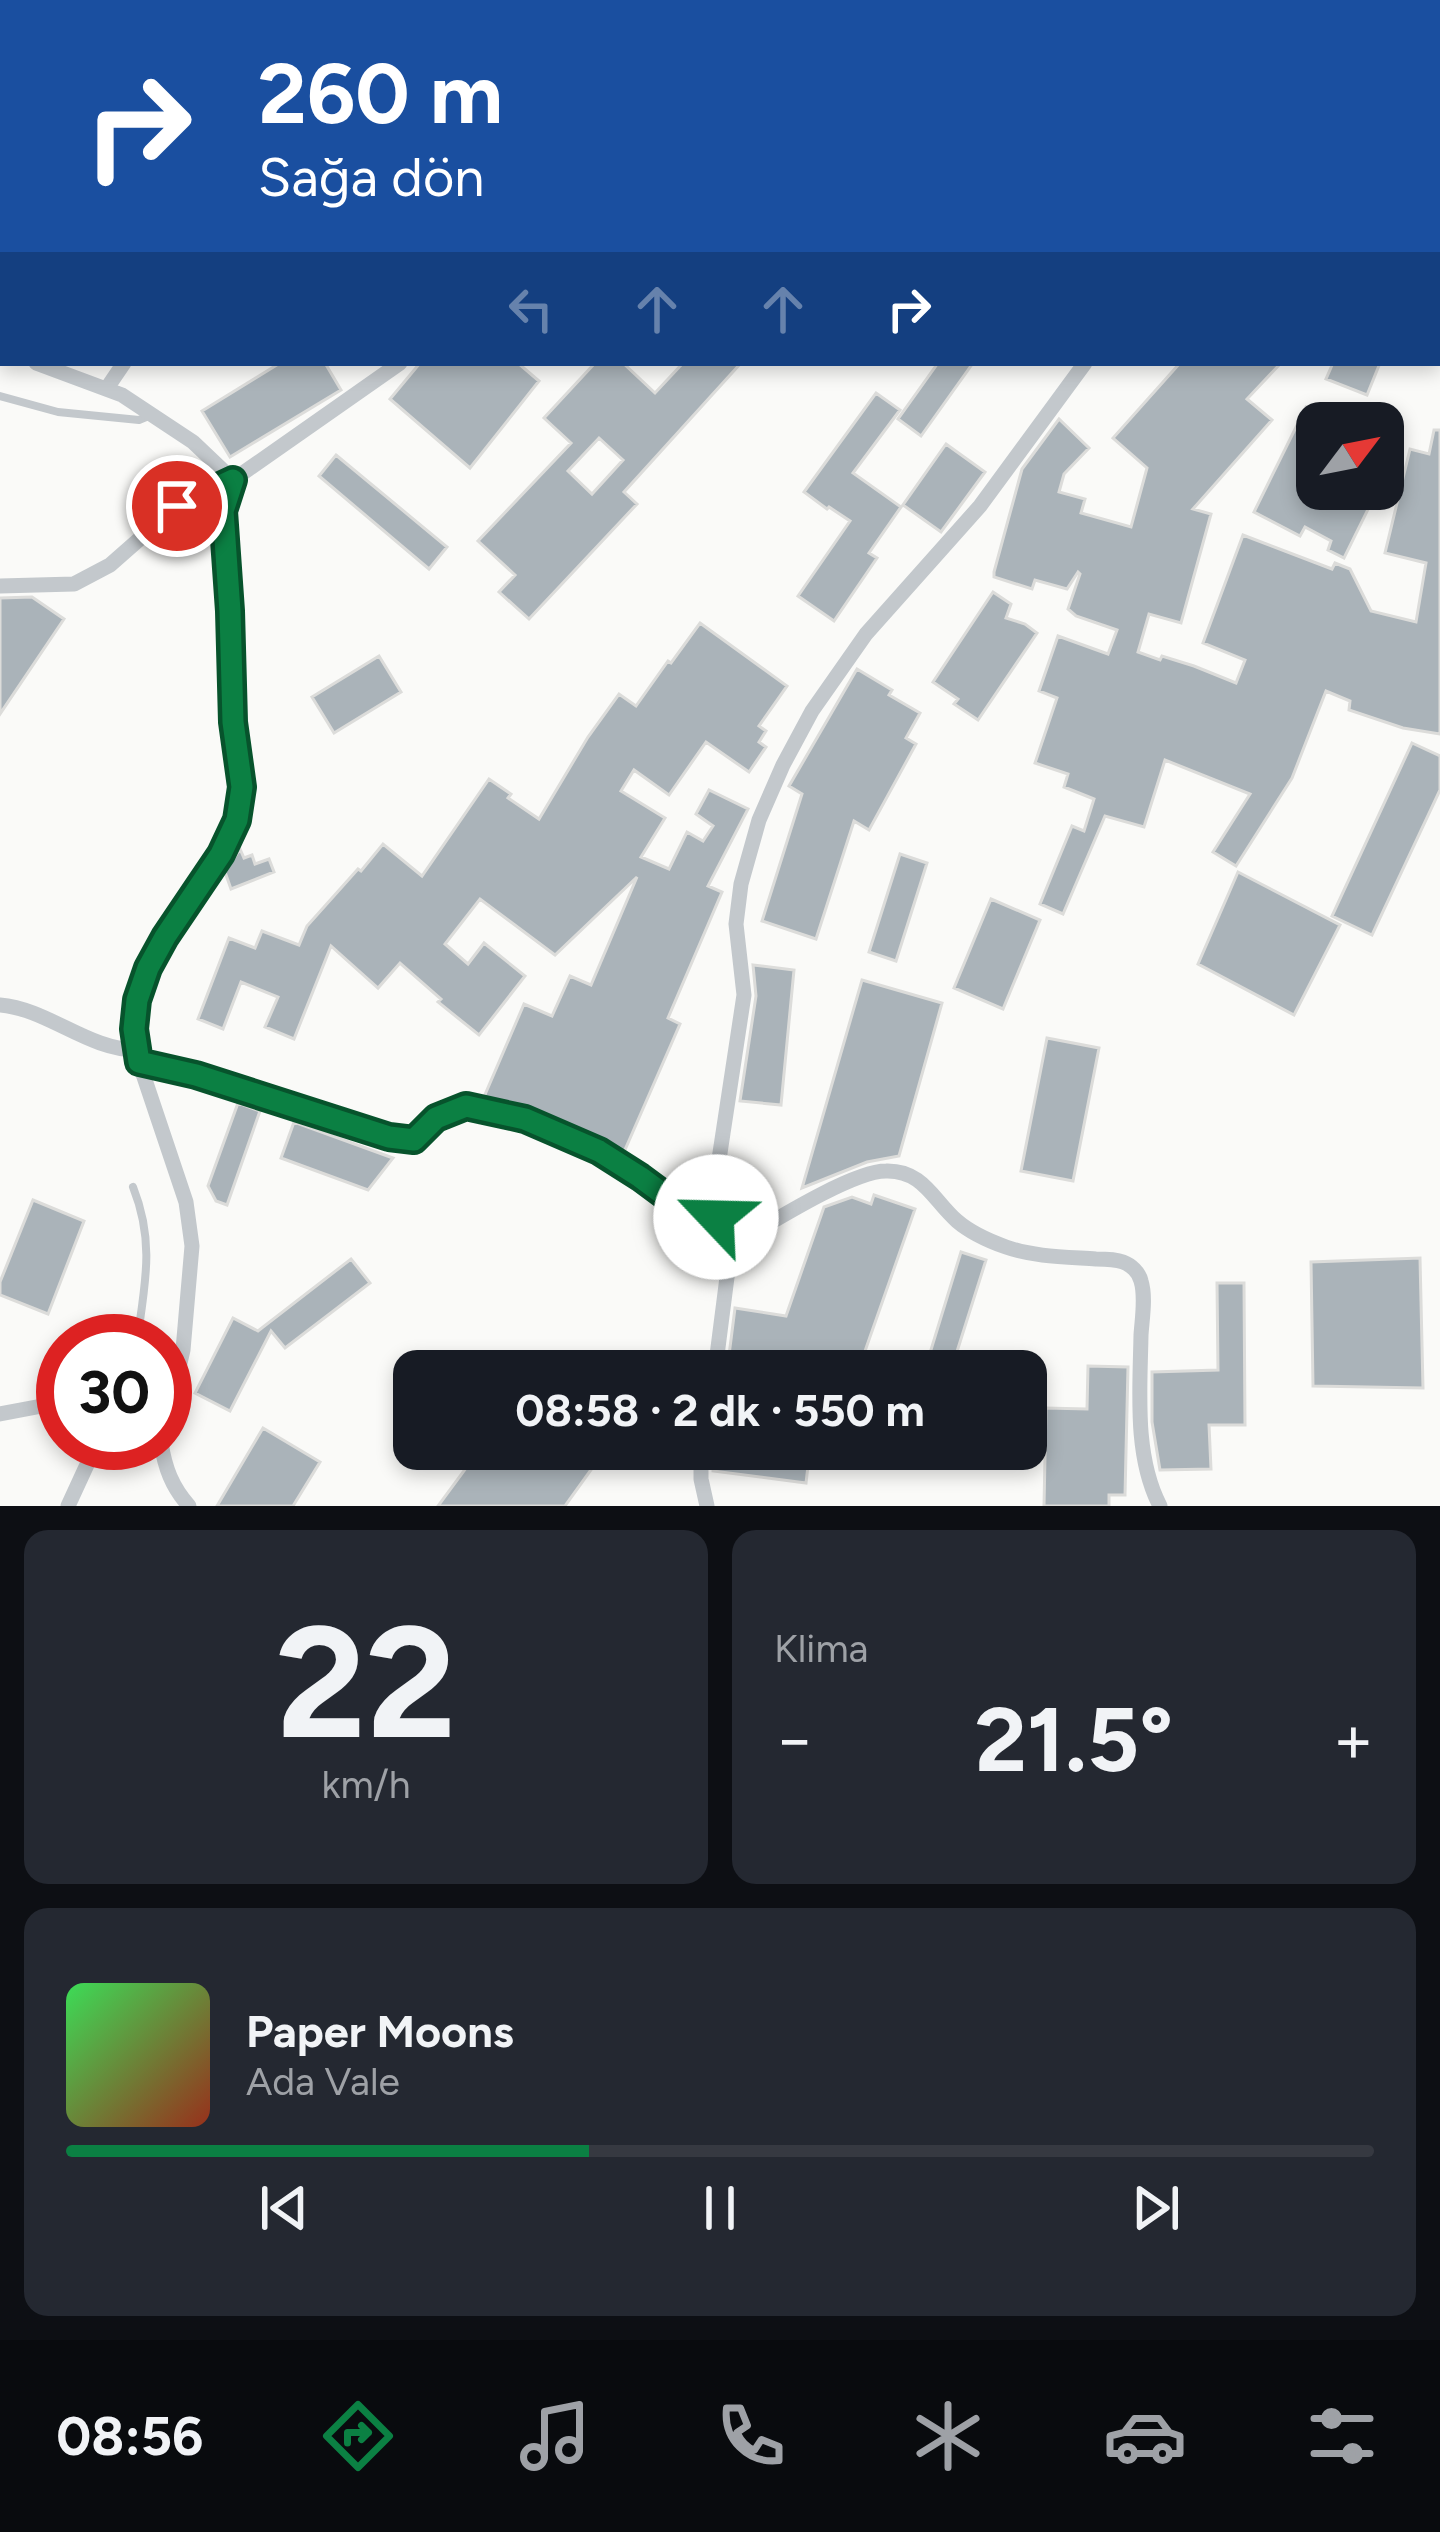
<!DOCTYPE html>
<html lang="tr">
<head>
<meta charset="utf-8">
<style>
	:root { --surface:#171b24; --page:#242831; --text:#f1f3f6; --muted:#9ea1a6; --line:#363941; --accent:#0b8043 }
	body { margin:0; font-family:Figtree,sans-serif; background:var(--page); color:var(--text); height:100vh; display:flex; flex-direction:column; font-size:45px; white-space:nowrap }
	* { box-sizing:border-box; margin:0 }
	p { font-size:39px; color:var(--muted) }
	.icon { flex:none; width:66px; height:66px; fill:none; stroke:currentColor; stroke-width:2; stroke-linecap:round; stroke-linejoin:round }
	.map { position:relative; height:1506px; overflow:hidden }
	.side { display:flex; flex-direction:column; gap:24px; padding:24px; background:#0d0f14; flex:1 }
	.side>* { flex:none }
	.top-card { position:absolute; left:0px; top:0px; width:1440px; height:366px; box-shadow:0 6px 18px #0003; background:#1a4fa0; color:#fff; overflow:hidden }
	.needle { width:78px; rotate:58deg }
	.tools { position:absolute; left:1296px; top:402px; display:grid; gap:24px }
	.tools a { display:grid; place-items:center; width:108px; height:108px; border-radius:24px; background:var(--surface); box-shadow:0 6px 18px #0003; font-size:60px }
	.speed { position:absolute; left:36px; top:1314px; display:flex; gap:24px; font-size:60px; font-weight:700; text-align:center }
	.speed>* { display:grid; place-content:center; width:156px; height:156px; border-radius:50%; background:var(--surface); box-shadow:0 6px 18px #0003; line-height:1 }
	.speed .limit { border:18px solid #d22; background:#fff; color:#111 }
	.pin { position:absolute; display:grid; place-items:center; width:102px; height:102px; color:#fff; margin:-51px; border:6px solid #fff; border-radius:50%; box-shadow:0 3px 12px #0007 }
	.me { position:absolute; width:132px; margin:-66px; rotate:294deg; stroke-linejoin:round; filter:drop-shadow(0 0 9px #0008) }
	.turn { display:flex; align-items:center; gap:42px; height:252px; padding:0 60px; font-size:54px }
	.turn .icon { width:156px; height:156px; stroke-width:2.5 }
	.turn b { display:block; font-size:84px; line-height:102px }
	.lanes { display:flex; align-items:center; height:114px; padding:0 60px; background:#0003; justify-content:center; gap:60px; direction:ltr }
	.lanes .off { opacity:.35 }
	.big { font-size:90px; font-weight:700; line-height:1.1 }
	.side .card { flex:1; display:flex; flex-direction:column; justify-content:center; gap:18px; min-width:0; padding:0 42px; border-radius:24px; background:var(--page) }
	.side .dial { align-items:center; gap:0 }
	.dial b { font-size:156px; line-height:1 }
	.song { display:flex; align-items:center; gap:36px }
	.cover { width:144px; height:144px; border-radius:18px; background:linear-gradient(135deg,hsl(130 70% 55%),hsl(10 70% 35%)) }
	.played { height:12px; border-radius:6px; background:linear-gradient(90deg,var(--accent) 40%,var(--line) 40%) }
	.keys { display:flex; justify-content:space-around; direction:ltr }
	.heat { display:flex; justify-content:space-between; align-items:center; font-size:66px; direction:ltr }
	.side .tiles { flex:1; display:grid; gap:24px; grid-template-columns:1fr 1fr }
	.card:last-child { grid-column:span 2 }
	.trip { position:absolute; left:393px; top:1350px; width:654px; height:120px; border-radius:24px; background:var(--surface); box-shadow:0 6px 18px #0003; font-weight:700; line-height:120px; text-align:center }
	.menu { display:flex; height:192px; justify-content:space-around; align-items:center; background:#090b0e; color:var(--muted) }
	.menu .icon { width:84px; height:84px }
	.menu .selected { color:var(--accent) }
	.menu b { font-size:54px; color:var(--text) }
	.map>svg:first-child { display:block }
	.building { fill:#aab3b9; stroke:#dcdcda; stroke-width:3; fill-rule:evenodd }
	.lines { fill:none; stroke-linecap:round; stroke-linejoin:round }
	.service { stroke:#c3c8cc; stroke-width:8 }
	.minor { stroke:#c3c8cc; stroke-width:15 }
	.route-casing { stroke:#07532c; stroke-width:30 }
	.route { stroke:#0b8043; stroke-width:21 }
</style>
</head>
<body>
<div class="map">
<svg width="1440" height="1506" viewBox="0 0 1440 1506">
	<rect width="100%" height="100%" fill="#fafaf8"/>
	<!-- building -->
	<path class="building" d="M280 363H325L341 390 230 457 202 411Z
		M420 363H518L539 381 470 468 390 399Z
		M595 363H623L655 393 683 363H741L624 492 637 504 529 619 499 592 515 575 478 541 571 443 544 418ZM599 438 623 460 592 494 568 471Z
		M938 363H973L921 436 898 419Z
		M1180 363H1281L1247 399 1272 420 1193 509 1211 514 1181 623 1149 614 1138 652 1160 660 1162 656 1194 666 1236 683 1245 660 1203 643 1243 535 1332 569 1335 563 1350 569 1371 611 1416 622 1426 563 1385 553 1410 449 1429 454 1434 430H1440V734L1403 728 1349 710 1350 701 1326 691 1292 778 1236 866 1213 852 1250 794 1165 760 1144 827 1105 816 1063 914 1040 904 1072 826 1084 831 1094 799 1064 787 1068 774 1035 763 1057 698 1039 691 1058 636 1108 654 1117 630 1076 616 1068 609 1080 574 1078 572 1067 589 1035 580 1032 589 994 577V572L1022 469 1059 419 1089 448 1064 474 1059 492 1085 499 1081 513 1131 527 1147 468 1113 438Z
		M1333 363H1380L1367 395 1326 379Z
		M876 393 900 410 853 473 901 507 869 553 877 558 834 621 798 596 850 521 829 507 827 509 804 492Z
		M1306 407 1338 423H1317V489H1378L1344 558 1328 550 1331 541 1305 527 1300 536 1254 512Z
		M946 444 985 472 941 532 903 505Z
		M336 455 447 547 429 569 319 476Z
		M993 592 1011 604 1006 618 1025 624 1037 633 978 720 954 704 958 699 933 682Z
		M32 597 64 619 0 714V598Z
		M700 623 787 686 759 726 766 731 759 742 766 747 749 772 706 742 669 795 634 770 621 791 665 818 641 857 669 869 687 832 703 841 713 826 696 814 709 790 748 809 708 886 722 892 668 1018 680 1024 624 1152 604 1140 530 1108 484 1097 524 1004 552 1016 570 976 591 985 637 877 555 955 480 899 445 944 468 964 484 943 525 976 479 1035 438 1002 441 999 400 963 378 988 331 946 294 1039 265 1027 278 997 241 982 223 1029 198 1019 229 938 255 948 262 931 299 945 307 926 358 869 361 871 383 844 422 876 489 779 511 794 508 798 539 819 588 737 619 694 636 706 668 661 671 663Z
		M379 656 401 692 334 733 312 697Z
		M857 669 892 690 889 695 920 713 906 738 916 744 869 830 854 821 816 939 762 921 802 794 789 786Z
		M1412 743 1440 756V790L1372 935 1332 916Z
		M240 849 244 858 252 855 255 864 269 859 274 872 231 889 225 872Z
		M900 854 927 863 896 961 869 952Z
		M1238 872 1340 925 1294 1015 1198 964Z
		M991 899 1040 920 1003 1009 954 988Z
		M753 965 794 970 781 1105 740 1101 756 996Z
		M862 980 942 1003 899 1156 867 1162 802 1188Z
		M1047 1038 1099 1048 1073 1181 1021 1171Z
		M238 1103 260 1111 227 1205 216 1201 208 1186Z
		M294 1122 393 1158 368 1190 281 1158Z
		M874 1195 915 1209 858 1371H727L735 1308 786 1316 824 1207 852 1197 871 1204Z
		M33 1200 84 1221 48 1314 0 1295V1282Z
		M961 1252 986 1260 954 1361 930 1353Z
		M1420 1258 1423 1388 1313 1386 1311 1262Z
		M351 1259 370 1283 285 1348 271 1331 230 1411 195 1393 233 1318 258 1331Z
		M1217 1283H1244L1245 1425H1209L1211 1469 1160 1470 1152 1422V1372L1218 1370Z
		M1088 1366 1128 1367 1125 1495H1109V1506H1044L1046 1408 1087 1409Z
		M263 1428 320 1462 293 1506H217Z
		M480 1449H606L565 1506H438Z
		M713 1449H810L806 1483 713 1471Z"/>
	<g class="lines">
		<!-- service -->
		<path class="service" d="M0 396 58 412 139 420 151 415
			M133 1187C155 1242 145 1284 137 1341"/>
		<!-- minor -->
		<path class="minor" d="M64 0 67 3
			M939 3 942 0
			M1375 3 1378 0
			M1437 29 1440 20
			M0 346 3 348
			M107 388 124 363
			M0 586 74 584 110 565 177 506 233 480 193 442 122 395 36 363
			M0 1005C48 1009 88 1050 137 1050
			M139 1062 196 1075 389 1137 414 1140 437 1117 466 1105 525 1119 599 1151 641 1177 690 1214 716 1217
			M731 1246C764 1227 851 1171 886 1171 923 1170 933 1200 957 1221 971 1233 989 1241 1006 1247 1034 1257 1066 1257 1096 1259 1104 1259 1115 1259 1123 1262 1131 1265 1139 1272 1141 1281 1146 1297 1142 1319 1141 1335 1140 1391 1134 1456 1160 1506
			M715 1371 731 1246 716 1217 718 1166 744 995 736 924 741 884 759 820 783 765 812 711 866 634 980 506 1085 363
			M0 1414 63 1402
			M165 1427 183 1350 192 1246 186 1202 139 1062 133 1029 137 1000 148 968 165 937 221 854 237 820 242 787 233 722 230 611 223 511 233 480 400 363
			M161 1443C165 1468 172 1487 189 1506
			M701 1449V1479L707 1506
			M68 1506 97 1443"/>
	</g>
	<g class="lines">
		<defs>
			<path id="route" d="M177 506 233 480 223 511 230 611 233 722 242 787 237 820 221 854 165 937 148 968 137 1000 134 1029 139 1062 196 1075 389 1137 414 1140 436 1118 466 1106 525 1119 599 1151 640 1177 690 1214 716 1217"/>
		</defs>
		<!-- route casing -->
		<use href="#route" class="route-casing"/>
		<!-- route -->
		<use href="#route" class="route"/>
	</g>
</svg>
<div class="tools">
<a><svg class="needle" viewBox="-14 -14 28 28"><path d="M0-13l5 13h-10z" fill="#e53935"/><path d="M0 13l5-13h-10z" fill="#9ea1a6"/></svg></a>
</div>
<div class="speed"><div class="limit">30</div></div>
<div class="pin" style="left:177px;top:506px;background:#d93025"><svg class="icon" aria-label="arrive" viewBox="0 0 24 24"><path d="M6 21V4h12l-3 4 3 4H6"/></svg></div>
<svg class="me" style="left:716px;top:1217px" viewBox="-20 -20 40 40"><circle r="19" fill="#fff"/><path d="M0-13L10 11 0 6-10 11z" fill="#0b8043"/></svg>
<div class="trip">08:58 · 2 dk · 550 m</div>
<div class="top-card">
<div class="turn"><svg class="icon" aria-label="right" viewBox="0 0 24 24"><path d="M7 20v-9h11M14 6l5 5-5 5"/></svg><div><b>260 m</b>Sağa dön</div></div>
<div class="lanes"><svg class="icon off" aria-label="left" viewBox="0 0 24 24"><path d="M17 20v-9H6M10 6l-5 5 5 5"/></svg><svg class="icon off" aria-label="ahead" viewBox="0 0 24 24"><path d="M12 20V5M6 11l6-6 6 6"/></svg><svg class="icon off" aria-label="ahead" viewBox="0 0 24 24"><path d="M12 20V5M6 11l6-6 6 6"/></svg><svg class="icon" aria-label="right" viewBox="0 0 24 24"><path d="M7 20v-9h11M14 6l5 5-5 5"/></svg></div>
</div>
</div>
<section class="side">
<div class="tiles">
<div class="card dial"><b>22</b><p>km/h</p></div>
<div class="card"><p>Klima</p>
<div class="heat"><a>−</a><b class="big">21.5°</b><a>+</a></div>
</div>
<div class="card">
<div class="song"><i class="cover"></i><div><b>Paper Moons</b><p>Ada Vale</p></div></div>
<div class="played"></div>
<div class="keys"><svg class="icon" aria-label="previous" viewBox="0 0 24 24"><path d="M18 5L8 12l10 7zM5 5v14"/></svg><svg class="icon" aria-label="pause" viewBox="0 0 24 24"><path d="M8 5v14M16 5v14"/></svg><svg class="icon" aria-label="next" viewBox="0 0 24 24"><path d="M6 5l10 7-10 7zM19 5v14"/></svg></div>
</div>
</div>
</section>
<nav class="menu">
<b>08:56</b>
<svg class="icon selected" aria-label="directions" viewBox="0 0 24 24"><path d="M12 3l9 9-9 9-9-9zM9 14v-3h6M13 9l2 2-2 2"/></svg>
<svg class="icon" aria-label="music" viewBox="0 0 24 24"><path d="M9 18V5l10-2v13"/><circle cx="6" cy="18" r="3"/><circle cx="16" cy="16" r="3"/></svg>
<svg class="icon" aria-label="phone" viewBox="0 0 24 24"><path d="M5 4h4l2 5-3 2q2 4 5 5l2-3 5 2v4C11 20 4 13 5 4z"/></svg>
<svg class="icon" aria-label="climate" viewBox="0 0 24 24"><path d="M12 3v18M4 7l16 10M4 17L20 7"/></svg>
<svg class="icon" aria-label="car" viewBox="0 0 24 24"><path d="M5 17H2v-5l4-1 3-4h7l3 4 3 1v5h-3M9 17h6M6 11h13"/><circle cx="7" cy="17" r="2"/><circle cx="17" cy="17" r="2"/></svg>
<svg class="icon" aria-label="filters" viewBox="0 0 24 24"><path d="M4 7h16M4 17h16"/><circle cx="9" cy="7" r="2"/><circle cx="15" cy="17" r="2"/></svg>
</nav>
</body>
</html>
